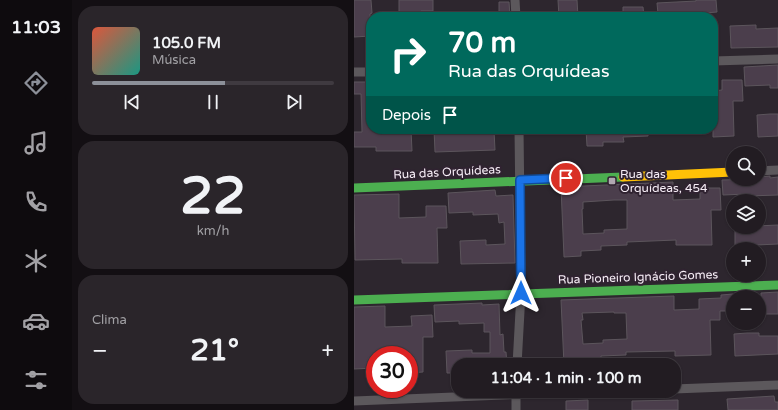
<!DOCTYPE html>
<html lang="pt">
<head>
<meta charset="utf-8">
<style>
	:root { --surface:#221c22; --page:#2a252a; --text:#f1f3f6; --muted:#a2a1a5; --line:#3f3a40; --accent:#8c9099 }
	body { margin:0; font-family:"Varela Round",sans-serif; background:var(--page); color:var(--text); height:100vh; display:flex; flex-direction:column; font-size:15px; white-space:nowrap }
	* { box-sizing:border-box; margin:0 }
	p { font-size:13px; color:var(--muted) }
	.icon { flex:none; width:22px; height:22px; fill:none; stroke:currentColor; stroke-width:2; stroke-linecap:round; stroke-linejoin:round }
	.map { position:relative; flex:1; overflow:hidden }
	.details { display:flex; flex-direction:column; gap:6px; padding:6px; background:#130f13; width:282px }
	.details>* { flex:none }
	.guide { position:absolute; left:12px; top:12px; width:352px; height:122px; border-radius:16px; box-shadow:0 1px 3px #0004,0 0 0 1px var(--line); background:#00695c; color:#fff; overflow:hidden }
	.tools { position:absolute; left:372px; top:146px; display:grid; gap:8px }
	.tools a { display:grid; place-items:center; width:40px; height:40px; border-radius:50%; background:var(--surface); box-shadow:0 1px 3px #0004,0 0 0 1px var(--line); font-size:20px }
	.speed { position:absolute; left:12px; top:346px; display:flex; gap:8px; font-size:20px; font-weight:700; text-align:center }
	.speed>* { display:grid; place-content:center; width:52px; height:52px; border-radius:50%; background:var(--surface); box-shadow:0 1px 3px #0004,0 0 0 1px var(--line); line-height:1 }
	.speed .limit { border:6px solid #d22; background:#fff; color:#111 }
	.pin { position:absolute; display:grid; place-items:center; width:34px; height:34px; color:#fff; margin:-17px; border:2px solid #fff; border-radius:50%; box-shadow:0 1px 4px #0007 }
	.me { position:absolute; width:44px; margin:-22px; rotate:0deg; stroke-linejoin:round; filter:drop-shadow(0 0 3px #0008) }
	.turn { display:flex; align-items:center; gap:14px; height:84px; padding:0 16px; font-size:18px }
	.turn .icon { width:52px; height:52px; stroke-width:2.5 }
	.turn b { display:block; font-size:28px; line-height:34px }
	.then { display:flex; align-items:center; height:38px; padding:0 16px; background:#0003; gap:8px; font-size:15px }
	.big { font-size:30px; font-weight:700; line-height:1.1 }
	.details .card { flex:1; display:flex; flex-direction:column; justify-content:center; gap:6px; min-width:0; padding:0 14px; border-radius:16px; background:var(--page) }
	.details .dial { align-items:center; gap:0 }
	.dial b { font-size:52px; line-height:1 }
	.song { display:flex; align-items:center; gap:12px }
	.cover { width:48px; height:48px; border-radius:6px; background:linear-gradient(135deg,hsl(10 70% 55%),hsl(170 70% 35%)) }
	.played { height:4px; border-radius:2px; background:linear-gradient(90deg,var(--accent) 55%,var(--line) 55%) }
	.keys { display:flex; justify-content:space-around; direction:ltr }
	.heat { display:flex; justify-content:space-between; align-items:center; font-size:22px; direction:ltr }
	.trip { position:absolute; left:97px; top:358px; width:230px; height:40px; border-radius:16px; background:var(--surface); box-shadow:0 1px 3px #0004,0 0 0 1px var(--line); font-weight:700; line-height:40px; text-align:center }
	main { display:flex; flex:1; min-height:0 }
	.tabs { display:flex; flex-direction:column; width:72px; justify-content:space-around; align-items:center; background:#0e0b0e; color:var(--muted) }
	.tabs .icon { width:28px; height:28px }
	.tabs .active { color:var(--accent) }
	.tabs b { font-size:18px; color:var(--text) }
	.map>svg:first-child { display:block }
	.building { fill:#4b3e4c; stroke:#5c555c; fill-rule:evenodd }
	.lines { fill:none; stroke-linecap:round; stroke-linejoin:round }
	.street { stroke:#5c585c; stroke-width:9 }
	.fast { stroke:#4caf50; stroke-width:9 }
	.slow { stroke:#ffc107; stroke-width:9 }
	.route-casing { stroke:#114b97; stroke-width:10 }
	.route { stroke:#1a73e8; stroke-width:7 }
	.poi-dot { fill:#b0a8b1; stroke:#302331; stroke-width:1.5 }
	.labels { text-anchor:middle; dominant-baseline:central; stroke-width:4; stroke-linejoin:round; paint-order:stroke }
	.street-label { font-size:12px; fill:#f7eef7; stroke:#302331 }
	.poi-label { font-size:12px; fill:#f7eef7; stroke:#302331; text-anchor:start }
</style>
</head>
<body>
<main>
<nav class="tabs">
<b>11:03</b>
<svg class="icon active" aria-label="directions" viewBox="0 0 24 24"><path d="M12 3l9 9-9 9-9-9zM9 14v-3h6M13 9l2 2-2 2"/></svg>
<svg class="icon" aria-label="music" viewBox="0 0 24 24"><path d="M9 18V5l10-2v13"/><circle cx="6" cy="18" r="3"/><circle cx="16" cy="16" r="3"/></svg>
<svg class="icon" aria-label="phone" viewBox="0 0 24 24"><path d="M5 4h4l2 5-3 2q2 4 5 5l2-3 5 2v4C11 20 4 13 5 4z"/></svg>
<svg class="icon" aria-label="climate" viewBox="0 0 24 24"><path d="M12 3v18M4 7l16 10M4 17L20 7"/></svg>
<svg class="icon" aria-label="car" viewBox="0 0 24 24"><path d="M5 17H2v-5l4-1 3-4h7l3 4 3 1v5h-3M9 17h6M6 11h13"/><circle cx="7" cy="17" r="2"/><circle cx="17" cy="17" r="2"/></svg>
<svg class="icon" aria-label="filters" viewBox="0 0 24 24"><path d="M4 7h16M4 17h16"/><circle cx="9" cy="7" r="2"/><circle cx="15" cy="17" r="2"/></svg>
</nav>
<section class="details">
<div class="card">
<div class="song"><i class="cover"></i><div><b>105.0 FM</b><p>Música</p></div></div>
<div class="played"></div>
<div class="keys"><svg class="icon" aria-label="previous" viewBox="0 0 24 24"><path d="M18 5L8 12l10 7zM5 5v14"/></svg><svg class="icon" aria-label="pause" viewBox="0 0 24 24"><path d="M8 5v14M16 5v14"/></svg><svg class="icon" aria-label="next" viewBox="0 0 24 24"><path d="M6 5l10 7-10 7zM19 5v14"/></svg></div>
</div>
<div class="card dial"><b>22</b><p>km/h</p></div>
<div class="card"><p>Clima</p>
<div class="heat"><a>−</a><b class="big">21°</b><a>+</a></div>
</div>
</section>
<div class="map">
<svg width="424" height="410" viewBox="0 0 424 410">
	<rect width="100%" height="100%" fill="#2d262e"/>
	<!-- building -->
	<path class="building" d="M0 0H17L18 13 16 14 17 36 0 37Z
		M45 0H79V11H67L68 17H45Z
		M204 0H223L224 17H205Z
		M342 0H362L363 12 351 13V17H341V13L304 14 303 3 342 1Z
		M145 2H155L156 16H145Z
		M269 7H289L290 17H269Z
		M402 25V29L424 28V47L377 48 376 26Z
		M424 65V88H416V85L391 86 390 67Z
		M368 80H388L389 101H379L380 136 359 137V91L368 90Z
		M0 82H17V129L57 130 58 151H22V147H0V132H8L7 94H0Z
		M416 114H424V136L404 137 403 115Z
		M80 129H106V132L140 131 141 150 81 152Z
		M232 129H294V136L269 137 270 142H249V146H233Z
		M416 176V178L424 177V195L394 196 393 194 369 195 368 180 406 179V177Z
		M319 182V200L346 199V188H366L367 210H357L358 245H322V240L273 242V245L247 246V250L227 251V256L210 257 207 187ZM260 200H273V229L250 230V233L229 234 228 209H229V202Z
		M141 190 142 196 159 195 161 263 107 264 106 241 132 240V245L151 244 150 222 145 223 144 214 119 215V212L95 213 94 193Z
		M45 194V218L72 217V206H92L93 228H83L84 263H48V259L1 260 0 195Z
		M424 225V244L381 246V227Z
		M424 292V314H407V293Z
		M379 294V311H366V320H356L357 355 321 356V351L272 352V355L247 356V360L226 361V365H210L207 300 320 296V310L345 309V299L367 298V295ZM260 312V313H272L273 339 249 340V343L229 344 227 320H229L228 313Z
		M128 303V305L145 304 146 335 149 334 150 352H152L153 365H103V373H93L92 351 118 350V353H136V332H130V323L105 324V321L81 322 80 305Z
		M31 306V327L58 326 57 316 78 315 79 337H69V372L55 373V355H21V368L0 369V307Z
		M393 333H405V336H424V354L381 356 380 334Z
		M420 396 421 402H424V410H374L373 399Z
		M234 400V410H212V401Z
		M324 400V410H278V401Z"/>
	<g class="lines">
		<!-- street -->
		<path class="street" d="M161 0 162 17
			M359 61 424 59
			M0 72H17
			M405 171 424 170
			M163 365 167 293 165 129
			M320 389 424 385
			M162 391V410
			M0 401 250 391"/>
		<!-- fast -->
		<path class="fast" d="M0 188 269 177
			M0 300 424 285"/>
		<!-- slow -->
		<path class="slow" d="M269 177 379 172"/>
	</g>
	<g class="lines">
		<defs>
			<path id="route" d="M167 293 166 180 212 178"/>
		</defs>
		<!-- route casing -->
		<use href="#route" class="route-casing"/>
		<!-- route -->
		<use href="#route" class="route"/>
	</g>
	<!-- markers -->
	<rect class="poi-dot" x="254" y="177" width="8" height="8" rx="2"/>
	<g class="labels">
		<!-- street labels -->
		<g class="street-label">
			<text transform="translate(93 172) rotate(-3)">Rua das Orquídeas</text>
			<text transform="translate(284 277) rotate(-2)">Rua Pioneiro Ignácio Gomes</text>
		</g>
		<!-- poi labels -->
		<g class="poi-label">
			<text x="266" y="174">Rua das<tspan x="266" dy="14">Orquídeas, 454</tspan></text>
		</g>
	</g>
</svg>
<div class="tools">
<a><svg class="icon" aria-label="search" viewBox="0 0 24 24"><circle cx="10" cy="10" r="6"/><path d="M15 15l6 6"/></svg></a>
<a><svg class="icon" aria-label="layers" viewBox="0 0 24 24"><path d="M12 4l9 5-9 5-9-5zM3 14l9 5 9-5"/></svg></a>
<a>+</a>
<a>−</a>
</div>
<div class="speed"><div class="limit">30</div></div>
<div class="pin" style="left:212px;top:178px;background:#d93025"><svg class="icon" aria-label="arrive" viewBox="0 0 24 24"><path d="M6 21V4h12l-3 4 3 4H6"/></svg></div>
<svg class="me" style="left:167px;top:293px" viewBox="-20 -20 40 40"><path d="M0-17L14 15 0 8-14 15z" fill="#1a73e8" stroke="#fff" stroke-width="4"/></svg>
<div class="trip">11:04 · 1 min · 100 m</div>
<div class="guide">
<div class="turn"><svg class="icon" aria-label="right" viewBox="0 0 24 24"><path d="M7 20v-9h11M14 6l5 5-5 5"/></svg><div><b>70 m</b>Rua das Orquídeas</div></div>
<div class="then">Depois<svg class="icon" aria-label="arrive" viewBox="0 0 24 24"><path d="M6 21V4h12l-3 4 3 4H6"/></svg></div>
</div>
</div>
</main>
</body>
</html>
